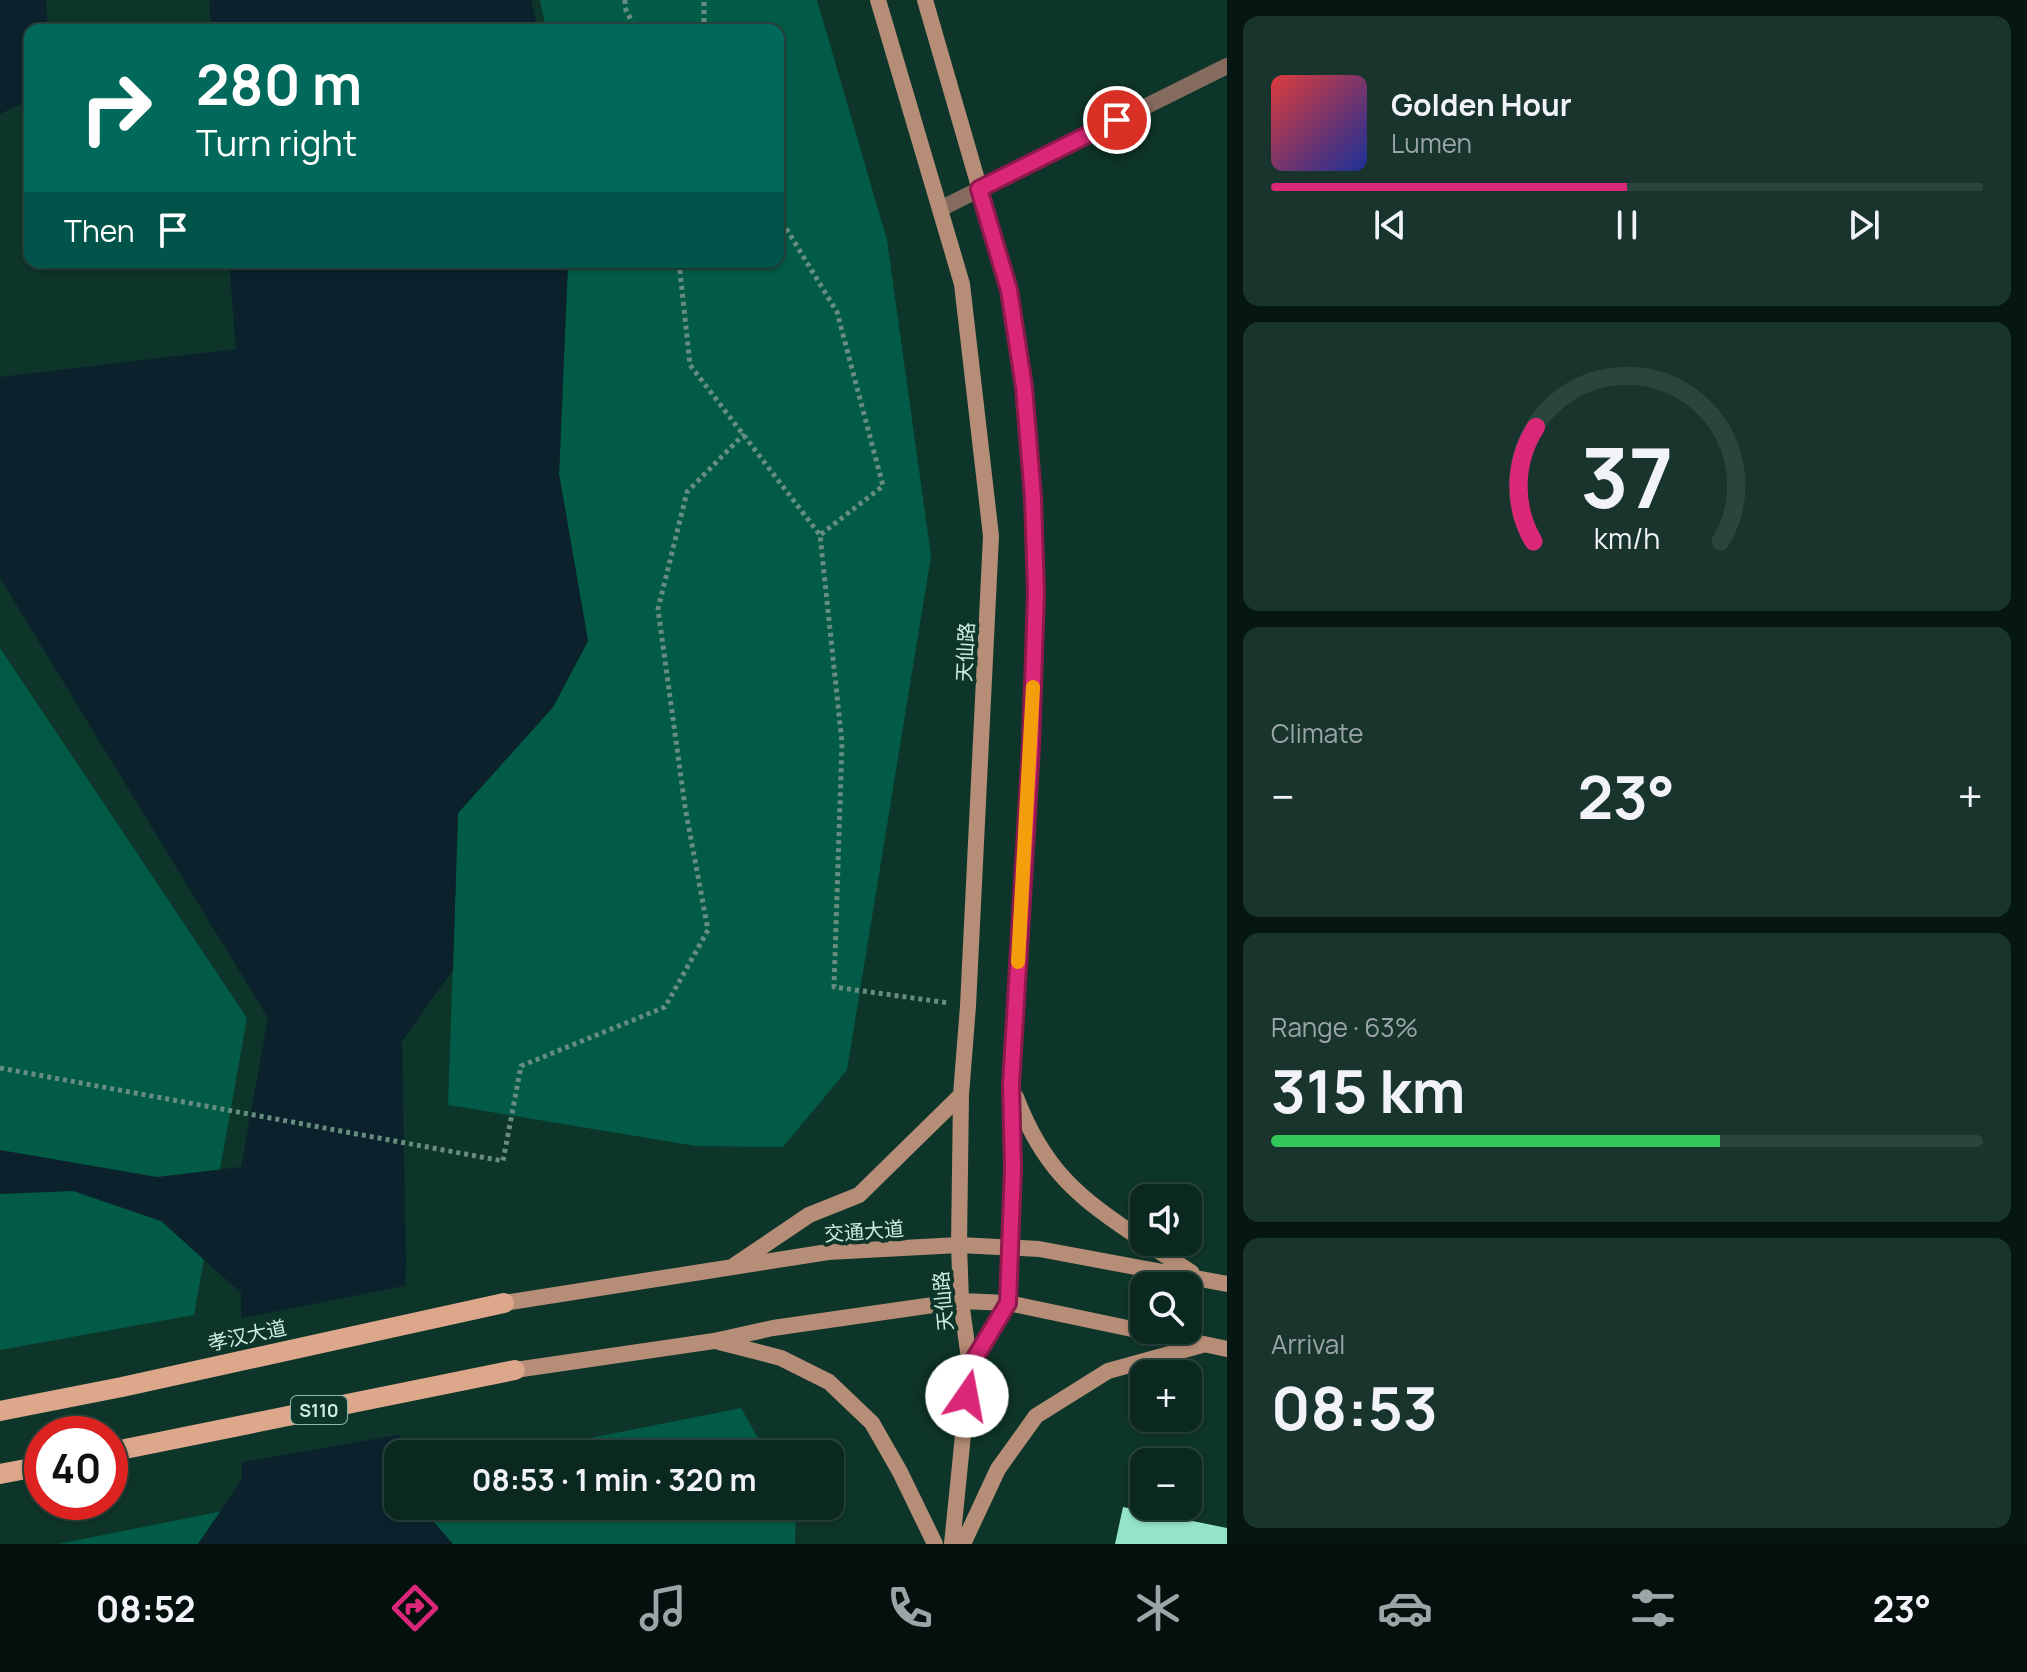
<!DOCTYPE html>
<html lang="en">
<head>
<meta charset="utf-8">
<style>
	:root { --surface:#0a2820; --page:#18342d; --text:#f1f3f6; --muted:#99a6a5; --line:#2a443e; --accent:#db2777 }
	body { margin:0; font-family:Manrope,"Noto Sans SC",sans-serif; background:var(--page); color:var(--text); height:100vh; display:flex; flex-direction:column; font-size:30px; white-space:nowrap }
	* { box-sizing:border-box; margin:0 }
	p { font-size:26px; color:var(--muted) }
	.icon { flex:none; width:44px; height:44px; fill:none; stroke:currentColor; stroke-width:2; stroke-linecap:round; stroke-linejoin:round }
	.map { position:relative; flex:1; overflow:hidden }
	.drawer { display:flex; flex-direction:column; gap:16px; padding:16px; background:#061612; width:800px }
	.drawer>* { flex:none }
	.guide { position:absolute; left:24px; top:24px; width:760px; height:244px; border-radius:16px; box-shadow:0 2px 6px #0004,0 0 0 2px var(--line); background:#00695c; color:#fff; overflow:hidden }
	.tools { position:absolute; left:1130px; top:1184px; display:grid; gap:16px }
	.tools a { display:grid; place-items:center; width:72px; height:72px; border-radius:16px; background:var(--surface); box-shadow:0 2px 6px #0004,0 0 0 2px var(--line); font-size:40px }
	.speed { position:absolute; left:24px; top:1416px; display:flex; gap:16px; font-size:40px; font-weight:700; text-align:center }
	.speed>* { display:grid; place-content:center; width:104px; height:104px; border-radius:50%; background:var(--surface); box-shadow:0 2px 6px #0004,0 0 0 2px var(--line); line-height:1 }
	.speed .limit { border:12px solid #d22; background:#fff; color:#111 }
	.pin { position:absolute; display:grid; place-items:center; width:68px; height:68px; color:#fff; margin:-34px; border:4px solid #fff; border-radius:50%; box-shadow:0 2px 8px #0007 }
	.me { position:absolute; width:88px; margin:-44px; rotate:12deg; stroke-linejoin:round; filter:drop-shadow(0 0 6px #0008) }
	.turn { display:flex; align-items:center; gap:28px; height:168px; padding:0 40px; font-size:36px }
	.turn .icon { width:104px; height:104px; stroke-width:2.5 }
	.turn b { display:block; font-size:56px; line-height:68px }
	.then { display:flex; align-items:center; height:76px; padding:0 40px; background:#0003; gap:16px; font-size:30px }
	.big { font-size:60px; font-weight:700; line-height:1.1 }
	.drawer .widget { flex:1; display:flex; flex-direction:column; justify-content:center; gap:12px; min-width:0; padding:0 28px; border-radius:16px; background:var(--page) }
	.drawer .dial { align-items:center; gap:0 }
	.dial svg { height:208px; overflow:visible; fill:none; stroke:var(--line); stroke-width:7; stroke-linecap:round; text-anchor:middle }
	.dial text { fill:var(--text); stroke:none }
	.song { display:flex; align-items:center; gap:24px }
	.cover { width:96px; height:96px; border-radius:12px; background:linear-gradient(135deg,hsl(0 70% 55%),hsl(230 70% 35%)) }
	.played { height:8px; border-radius:4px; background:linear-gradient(90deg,var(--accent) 50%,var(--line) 50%) }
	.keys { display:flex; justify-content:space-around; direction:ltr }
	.heat { display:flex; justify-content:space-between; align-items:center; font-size:44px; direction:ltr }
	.charge { height:12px; border-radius:6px; background:linear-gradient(90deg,#34c759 63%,var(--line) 0) }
	.trip { position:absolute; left:384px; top:1440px; width:460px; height:80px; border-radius:16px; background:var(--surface); box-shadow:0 2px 6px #0004,0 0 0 2px var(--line); font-weight:700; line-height:80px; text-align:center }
	.tab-bar { display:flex; height:128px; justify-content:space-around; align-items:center; background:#04100d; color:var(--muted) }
	.tab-bar .icon { width:56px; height:56px }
	.tab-bar .active { color:var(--accent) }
	.tab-bar b { font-size:36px; color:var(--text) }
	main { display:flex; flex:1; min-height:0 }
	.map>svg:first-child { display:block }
	.green { fill:#015b46 }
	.water { fill:#0b222c }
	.pier { fill:#0e352a }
	.building { fill:#94e4c8 }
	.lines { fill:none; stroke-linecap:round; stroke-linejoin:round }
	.path { stroke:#678d81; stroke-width:5; stroke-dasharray:4 4; stroke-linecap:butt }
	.street { stroke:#856b5d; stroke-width:16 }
	.secondary { stroke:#b68d76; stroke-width:16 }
	.primary { stroke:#dca78a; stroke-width:20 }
	.route-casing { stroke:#8e194d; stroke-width:20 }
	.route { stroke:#db2777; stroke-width:14 }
	.slow { stroke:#f59e0b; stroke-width:14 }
	.labels { text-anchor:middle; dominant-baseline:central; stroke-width:8; stroke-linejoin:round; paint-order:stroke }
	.shield { fill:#0e352a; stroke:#92b6aa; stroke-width:2 }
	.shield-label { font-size:18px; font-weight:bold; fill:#cbeee1 }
	.street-label { font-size:20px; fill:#cbeee1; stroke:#0e352a }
</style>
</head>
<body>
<main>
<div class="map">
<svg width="1227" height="1544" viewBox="0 0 1227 1544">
	<rect width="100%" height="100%" fill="#0e352a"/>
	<!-- green -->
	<path class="green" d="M540 0H817L887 240 931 556 847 1070 783 1147 696 1146 448 1105 458 813 553 707 588 641 559 474 568 262H778V30H546Z
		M0 648 247 1018 194 1315 0 1350Z
		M741 1408 767 1454H510Z
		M398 1476V1506H796L795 1544H58Z"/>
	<!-- water -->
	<path class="water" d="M0 0H46L48 30H30V100L0 114Z
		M209 0H531L538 30H211Z
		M229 262H568L559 474 588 641 553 707 458 813 453 970 402 1041 406 1262 398 1506H420L453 1544H198L242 1479 241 1293 161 1221 73 1191 0 1194V1150L157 1177 241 1167 268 1018 0 578V377L236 349Z"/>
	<!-- pier -->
	<path class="pier" d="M409 1285 403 1434 238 1463 237 1319Z"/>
	<!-- building -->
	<path class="building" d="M1123 1507 1227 1528V1544H1115Z"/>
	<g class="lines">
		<!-- path -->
		<path class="path" d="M625 0V8L636 30
			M704 30V0
			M778 215 837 312 883 486 820 535
			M679 262 690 365 820 535 842 743 834 987 949 1003
			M0 1068 503 1161 521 1066 665 1007 708 930 685 807 658 609 687 492 744 434"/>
		<!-- street -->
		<path class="street" d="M940 209 1227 66"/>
		<!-- secondary -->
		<path class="secondary" d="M878 0 962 284 991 536 968 1006 961 1095 959 1245 961 1301 970 1366 952 1544
			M925 0 1009 290 1024 387 1033 498 1036 593 1031 746 1011 1085 1013 1168 1008 1303 970 1366
			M1016 1097C1044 1171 1080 1199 1144 1241
			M1145 1242 1192 1273
			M735 1265 809 1215 859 1195 961 1095
			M504 1303 828 1252 959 1245 1039 1249 1227 1284
			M719 1342 781 1358 829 1382 872 1423 900 1472 935 1544
			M515 1370 714 1341 773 1328 961 1301 1008 1303 1227 1349
			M963 1544 998 1469 1036 1416 1108 1371 1202 1345"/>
		<!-- primary -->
		<path class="primary" d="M0 1411 122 1387 504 1303
			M110 1452 515 1370
			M0 1474 42 1466"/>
	</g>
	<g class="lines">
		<defs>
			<path id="route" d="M967 1396 970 1366 1008 1303 1013 1168 1011 1085 1031 746 1036 593 1033 498 1024 387 1009 290 979 189 1117 120"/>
		</defs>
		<!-- route casing -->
		<use href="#route" class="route-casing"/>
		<!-- route -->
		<use href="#route" class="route"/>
		<!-- slow -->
		<path class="slow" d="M1018 962 1033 687"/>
	</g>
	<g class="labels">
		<!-- shield labels -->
		<rect class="shield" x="291" y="1396" width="56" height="28" rx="6"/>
		<g class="shield-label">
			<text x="319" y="1410">S110</text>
		</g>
		<!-- street labels -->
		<g class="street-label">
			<text transform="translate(965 652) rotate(-87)">天仙路</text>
			<text transform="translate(864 1231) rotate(-4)">交通大道</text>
			<text transform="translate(943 1301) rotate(-95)">天仙路</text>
			<text transform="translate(247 1335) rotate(-12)">孝汉大道</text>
		</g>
	</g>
</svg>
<div class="tools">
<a><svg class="icon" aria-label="sound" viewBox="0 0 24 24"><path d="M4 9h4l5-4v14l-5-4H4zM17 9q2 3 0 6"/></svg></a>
<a><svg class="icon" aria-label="search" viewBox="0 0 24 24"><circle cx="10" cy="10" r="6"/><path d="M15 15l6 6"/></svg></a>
<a>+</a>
<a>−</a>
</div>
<div class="speed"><div class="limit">40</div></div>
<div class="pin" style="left:1117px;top:120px;background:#d93025"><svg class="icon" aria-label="arrive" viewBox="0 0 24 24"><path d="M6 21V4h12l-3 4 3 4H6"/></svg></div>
<svg class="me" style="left:967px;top:1396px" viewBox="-20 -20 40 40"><circle r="19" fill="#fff"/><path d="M0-13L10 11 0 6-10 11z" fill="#db2777"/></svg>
<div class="trip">08:53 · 1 min · 320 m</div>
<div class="guide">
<div class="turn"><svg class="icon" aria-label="right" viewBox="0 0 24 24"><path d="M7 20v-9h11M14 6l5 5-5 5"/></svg><div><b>280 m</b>Turn right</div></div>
<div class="then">Then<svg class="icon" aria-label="arrive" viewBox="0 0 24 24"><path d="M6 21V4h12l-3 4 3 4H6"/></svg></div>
</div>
</div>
<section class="drawer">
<div class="widget">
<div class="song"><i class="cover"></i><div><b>Golden Hour</b><p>Lumen</p></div></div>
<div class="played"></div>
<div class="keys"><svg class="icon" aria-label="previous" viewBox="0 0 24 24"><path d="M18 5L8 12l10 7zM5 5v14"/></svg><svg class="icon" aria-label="pause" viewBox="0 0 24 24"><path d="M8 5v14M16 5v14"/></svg><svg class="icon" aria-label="next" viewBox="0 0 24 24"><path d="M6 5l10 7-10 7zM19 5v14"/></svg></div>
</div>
<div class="widget dial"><svg viewBox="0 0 100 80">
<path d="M14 69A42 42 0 1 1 86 69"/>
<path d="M14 69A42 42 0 0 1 15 25" stroke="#db2777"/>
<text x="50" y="56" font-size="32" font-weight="700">37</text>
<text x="50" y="72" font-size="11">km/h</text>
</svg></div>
<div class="widget"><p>Climate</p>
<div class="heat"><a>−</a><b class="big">23°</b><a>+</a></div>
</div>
<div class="widget"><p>Range · 63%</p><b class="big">315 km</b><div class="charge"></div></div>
<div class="widget"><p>Arrival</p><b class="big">08:53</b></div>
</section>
</main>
<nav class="tab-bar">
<b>08:52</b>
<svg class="icon active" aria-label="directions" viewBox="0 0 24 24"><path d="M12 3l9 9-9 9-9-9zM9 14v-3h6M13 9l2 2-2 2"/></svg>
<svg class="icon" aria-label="music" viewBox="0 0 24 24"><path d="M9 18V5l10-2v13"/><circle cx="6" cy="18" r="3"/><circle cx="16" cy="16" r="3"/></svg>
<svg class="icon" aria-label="phone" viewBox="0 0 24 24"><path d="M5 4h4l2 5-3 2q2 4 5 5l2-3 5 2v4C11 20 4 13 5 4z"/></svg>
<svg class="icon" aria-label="climate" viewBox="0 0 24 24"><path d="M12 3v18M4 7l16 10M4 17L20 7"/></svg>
<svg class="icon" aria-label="car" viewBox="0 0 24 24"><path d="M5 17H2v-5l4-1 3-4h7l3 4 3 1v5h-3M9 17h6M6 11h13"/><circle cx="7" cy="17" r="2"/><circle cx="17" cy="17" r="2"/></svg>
<svg class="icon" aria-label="filters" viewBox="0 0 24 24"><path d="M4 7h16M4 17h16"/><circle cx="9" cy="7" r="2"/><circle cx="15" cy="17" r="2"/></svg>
<b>23°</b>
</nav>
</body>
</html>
